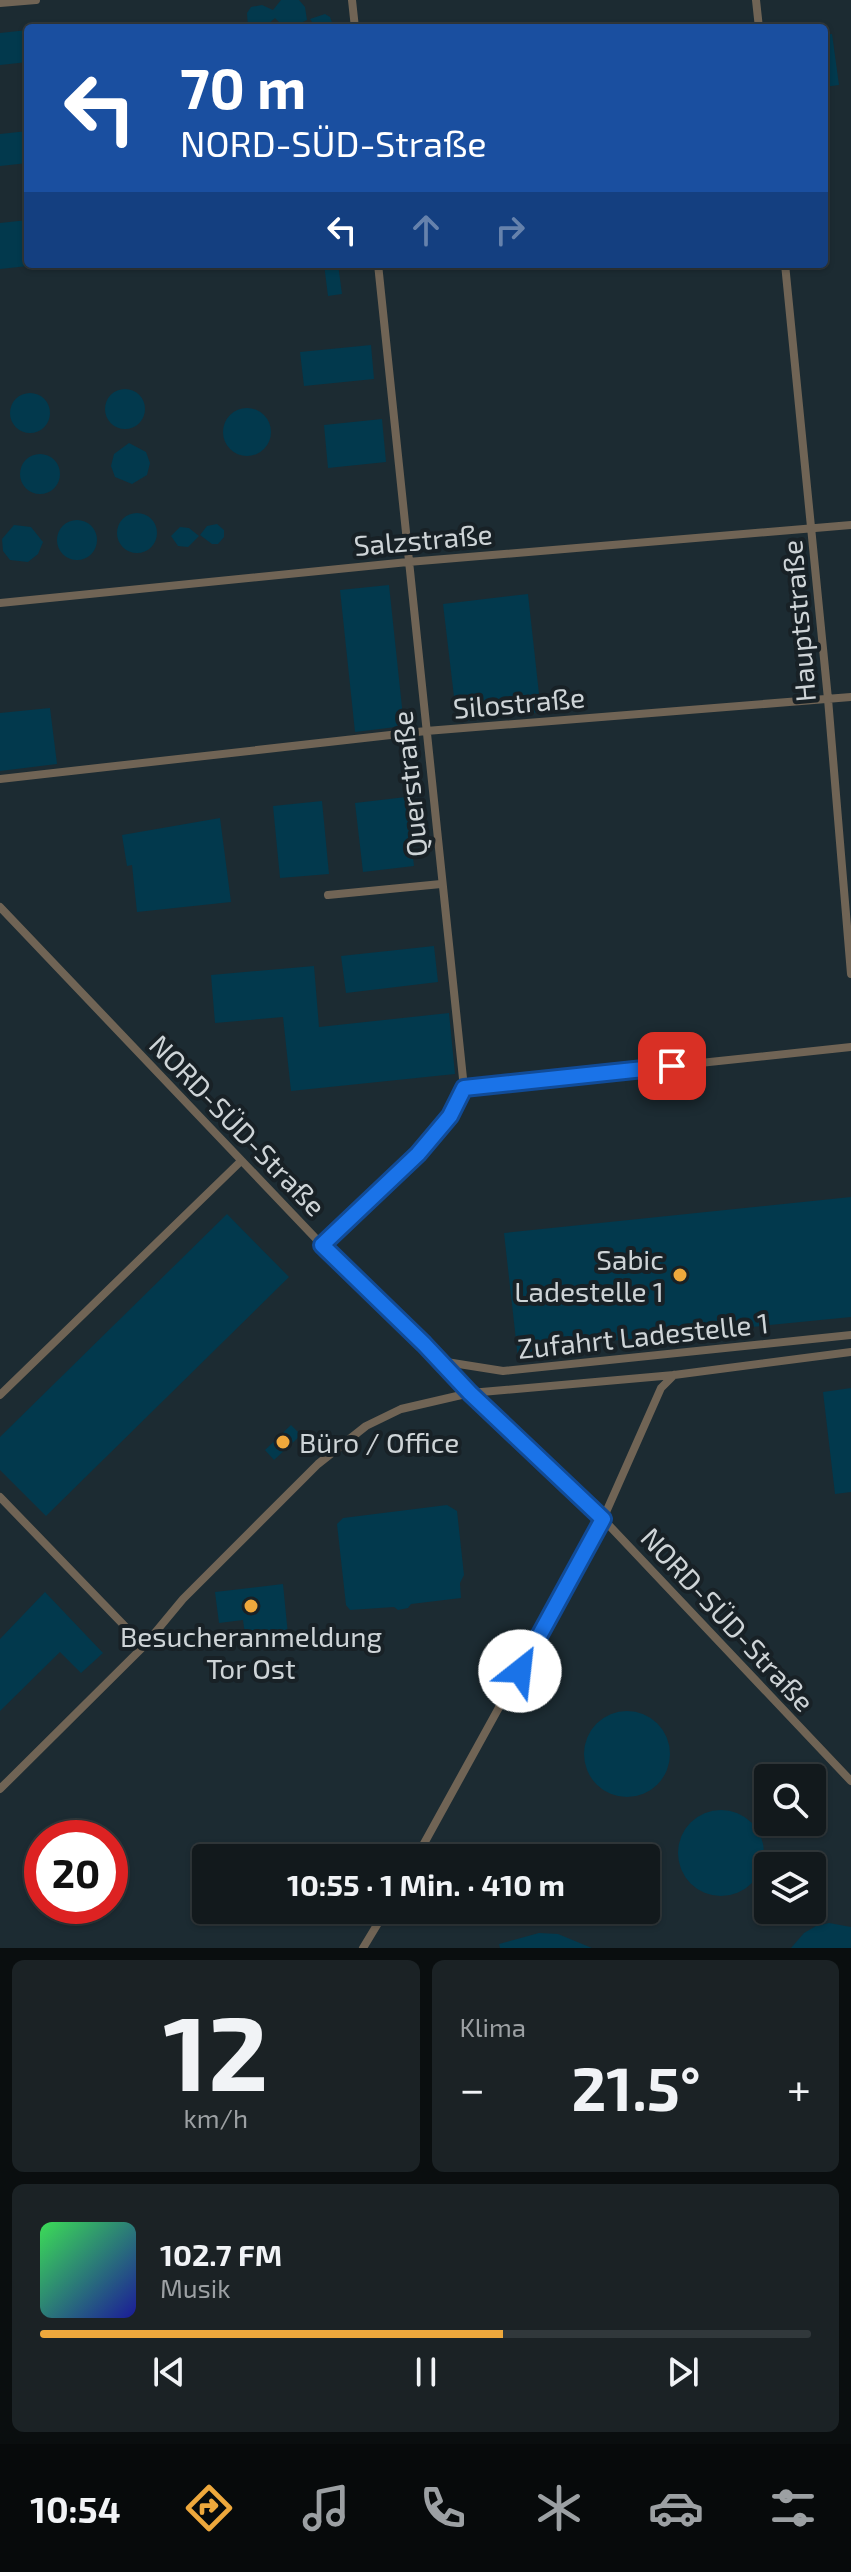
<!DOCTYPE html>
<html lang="de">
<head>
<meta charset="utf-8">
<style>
	:root { --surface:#12191c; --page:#1b2225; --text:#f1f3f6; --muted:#9ca0a3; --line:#31383b; --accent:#eea83c }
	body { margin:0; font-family:"Exo 2",sans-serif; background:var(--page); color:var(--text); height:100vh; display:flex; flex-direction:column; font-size:30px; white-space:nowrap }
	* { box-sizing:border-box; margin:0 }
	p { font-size:26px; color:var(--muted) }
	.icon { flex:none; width:44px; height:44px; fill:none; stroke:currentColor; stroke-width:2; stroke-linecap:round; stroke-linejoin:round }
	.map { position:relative; height:1948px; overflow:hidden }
	.details { display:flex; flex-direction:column; gap:12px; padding:12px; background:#0a0e0f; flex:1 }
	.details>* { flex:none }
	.guide { position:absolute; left:24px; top:24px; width:804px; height:244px; border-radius:8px; box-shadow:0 2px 6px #0004,0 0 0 2px var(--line); background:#1a4fa0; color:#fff; overflow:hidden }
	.buttons { position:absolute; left:754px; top:1764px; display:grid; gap:16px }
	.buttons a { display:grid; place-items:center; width:72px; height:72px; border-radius:8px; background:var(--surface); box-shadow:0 2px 6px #0004,0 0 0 2px var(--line); font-size:40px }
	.speed { position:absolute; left:24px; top:1820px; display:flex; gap:16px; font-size:40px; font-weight:700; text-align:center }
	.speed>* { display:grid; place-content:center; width:104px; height:104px; border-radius:50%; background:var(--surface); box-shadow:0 2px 6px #0004,0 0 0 2px var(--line); line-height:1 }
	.speed .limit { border:12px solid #d22; background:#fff; color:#111 }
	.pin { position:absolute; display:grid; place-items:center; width:68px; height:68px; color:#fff; margin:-34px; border-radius:16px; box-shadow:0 4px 12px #0006 }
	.me { position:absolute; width:88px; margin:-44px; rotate:29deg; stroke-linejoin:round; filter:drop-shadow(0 0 6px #0008) }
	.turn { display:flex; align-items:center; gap:28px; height:168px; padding:0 24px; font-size:36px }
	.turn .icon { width:104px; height:104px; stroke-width:2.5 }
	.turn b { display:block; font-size:56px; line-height:68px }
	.lanes { display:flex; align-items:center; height:76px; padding:0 24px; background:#0003; justify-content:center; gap:40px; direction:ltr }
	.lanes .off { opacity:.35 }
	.big { font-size:60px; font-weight:700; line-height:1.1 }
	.details .tile { flex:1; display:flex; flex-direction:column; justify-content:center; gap:12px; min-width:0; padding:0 28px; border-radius:12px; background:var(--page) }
	.details .dial { align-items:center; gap:0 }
	.dial b { font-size:104px; line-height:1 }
	.song { display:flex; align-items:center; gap:24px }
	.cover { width:96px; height:96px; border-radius:12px; background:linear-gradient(135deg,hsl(130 70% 55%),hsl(240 70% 35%)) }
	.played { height:8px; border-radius:4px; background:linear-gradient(90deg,var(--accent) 60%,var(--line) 60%) }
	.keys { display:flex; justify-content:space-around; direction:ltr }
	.heat { display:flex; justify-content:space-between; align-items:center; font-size:44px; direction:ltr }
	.details .tiles { flex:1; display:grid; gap:12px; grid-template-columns:1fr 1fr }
	.tile:last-child { grid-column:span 2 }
	.trip { position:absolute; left:192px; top:1844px; width:468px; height:80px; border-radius:8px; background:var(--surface); box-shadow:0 2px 6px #0004,0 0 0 2px var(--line); font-weight:700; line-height:80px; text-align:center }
	.menu { display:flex; height:128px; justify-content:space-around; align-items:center; background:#070a0b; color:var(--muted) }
	.menu .icon { width:56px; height:56px }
	.menu .on { color:var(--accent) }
	.menu b { font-size:36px; color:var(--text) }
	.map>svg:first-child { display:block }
	.built { fill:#1c2b32; fill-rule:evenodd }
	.building { fill:#02394d }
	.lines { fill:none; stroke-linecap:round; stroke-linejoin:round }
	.lane { stroke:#706455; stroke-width:8 }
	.route-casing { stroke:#114b97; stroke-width:20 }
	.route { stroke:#1a73e8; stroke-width:14 }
	.poi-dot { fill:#eea83c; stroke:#182126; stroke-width:3 }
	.labels { text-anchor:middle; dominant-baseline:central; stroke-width:8; stroke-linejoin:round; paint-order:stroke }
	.street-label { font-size:28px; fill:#ced4d7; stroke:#182126 }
	.poi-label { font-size:28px; fill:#ced4d7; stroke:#182126; text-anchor:end }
</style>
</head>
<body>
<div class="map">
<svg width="851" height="1948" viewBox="0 0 851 1948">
	<rect width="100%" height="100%" fill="#182126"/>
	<!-- built -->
	<path class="built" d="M0 0H851V1948H0ZM28 28H824V264H28ZM768 1778H812V1822H768ZM42 1838H110V1906H42ZM206 1858H646V1910H206ZM768 1866H812V1910H768Z"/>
	<!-- building -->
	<path class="building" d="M281 0H299L305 7 307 20 291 28 282 25 275 18 264 28H248L247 13 251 7 262 5 273 10Z
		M325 14 330 17 334 28H316L310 19Z
		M28 30V62L0 65V33Z
		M832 34 839 85 824 87V35Z
		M28 131V163L0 166V134Z
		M28 220V266L0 269V223Z
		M324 264H338L342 294 328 296Z
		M371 345 374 379 304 386 300 352Z
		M105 409a20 20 0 1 1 40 0a20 20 0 1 1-40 0Z
		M10 413a20 20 0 1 1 40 0a20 20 0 1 1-40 0Z
		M223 432a24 24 0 1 1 48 0a24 24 0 1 1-48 0Z
		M382 419 386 462 328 468 324 425Z
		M129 443 146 452 150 463 147 475 132 484 115 477 111 466 114 454Z
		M20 474a20 20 0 1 1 40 0a20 20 0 1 1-40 0Z
		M117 533a20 20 0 1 1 40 0a20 20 0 1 1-40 0Z
		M57 540a20 20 0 1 1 40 0a20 20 0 1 1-40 0Z
		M217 524 224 530V537L218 544H212L200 535 207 526Z
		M14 525 31 527 43 542 38 554 28 562 10 560 3 551 2 539Z
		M180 527 189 528 199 536 188 547 178 546 171 536Z
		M389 585 404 726 355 732 340 590Z
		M528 594 541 712 457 722 443 604Z
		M50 708 57 764 0 771V713Z
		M406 797 414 866 363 872 355 803Z
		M322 801 329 874 280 878 273 806Z
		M220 818 231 902 137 912 132 865 127 866 122 835Z
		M434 946 438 982 346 993 341 956Z
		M314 966 319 1027 449 1013 455 1074 291 1091 283 1017 215 1023 211 975Z
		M851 1197V1317L559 1346 560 1354 518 1358 504 1233Z
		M227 1214 289 1277 46 1516 0 1470V1437Z
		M851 1388V1492L835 1494 823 1392Z
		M291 1425 301 1435 274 1460 265 1450Z
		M447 1505 457 1511 464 1575 460 1583 461 1598 411 1604 408 1608 398 1610 394 1607 350 1610 346 1605 337 1524 343 1518Z
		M283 1584 289 1645 265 1648 264 1633 245 1635 243 1620 219 1623 215 1592Z
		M45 1592 103 1653 81 1673 60 1652 0 1711V1639Z
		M584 1754a43 43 0 1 1 86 0a43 43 0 1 1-86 0Z
		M678 1853a43 43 0 1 1 86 0a43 43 0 1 1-86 0Z
		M829 1923 851 1927V1948H791L804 1933 816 1926Z
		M539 1933 558 1934 592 1948H500L499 1944Z"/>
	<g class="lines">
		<!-- lane -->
		<path class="lane" d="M352 0 355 28
			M756 0 759 28
			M0 3 36 0
			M785 264 828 699 851 974
			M0 603 408 562 851 525
			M0 779 426 731 851 697
			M328 895 441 884
			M0 907 322 1245 424 1344 470 1393 603 1519 851 1781
			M464 1088 851 1047
			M322 1245 418 1154 450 1116 464 1088 378 264
			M440 1361 503 1371 851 1335
			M0 1395 241 1161
			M0 1497 144 1646
			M0 1789 144 1646 183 1599 318 1464 366 1426 401 1409 470 1393 674 1375 851 1352
			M416 1858 603 1519 661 1388 674 1375
			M363 1948 386 1910"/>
	</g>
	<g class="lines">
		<defs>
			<path id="route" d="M520 1671 603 1519 470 1393 424 1344 322 1245 418 1154 450 1116 464 1088 672 1066"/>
		</defs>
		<!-- route casing -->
		<use href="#route" class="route-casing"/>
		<!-- route -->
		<use href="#route" class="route"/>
	</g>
	<!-- markers -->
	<g class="poi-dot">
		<circle cx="680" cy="1275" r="8"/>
		<circle cx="283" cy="1442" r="8"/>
		<circle cx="251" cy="1606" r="8"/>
	</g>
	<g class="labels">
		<!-- street labels -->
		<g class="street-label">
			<text transform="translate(423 539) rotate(-5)">Salzstraße</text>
			<text transform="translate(798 621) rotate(-95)">Hauptstraße</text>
			<text transform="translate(519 702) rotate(-5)">Silostraße</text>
			<text transform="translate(409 784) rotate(-96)">Querstraße</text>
			<text transform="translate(238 1125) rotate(46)">NORD-SÜD-Straße</text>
			<text transform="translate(643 1335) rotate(-6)">Zufahrt Ladestelle 1</text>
			<text transform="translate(728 1619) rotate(47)">NORD-SÜD-Straße</text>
		</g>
		<!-- poi labels -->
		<g class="poi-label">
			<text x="664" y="1259">Sabic<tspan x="664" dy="32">Ladestelle 1</tspan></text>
			<text x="299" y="1442" text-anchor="start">Büro / Office</text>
			<text x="251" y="1636" text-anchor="middle">Besucheranmeldung<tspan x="251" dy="32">Tor Ost</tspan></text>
		</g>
	</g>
</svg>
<div class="buttons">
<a><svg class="icon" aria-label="search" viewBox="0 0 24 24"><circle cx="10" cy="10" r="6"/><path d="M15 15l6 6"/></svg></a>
<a><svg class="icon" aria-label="layers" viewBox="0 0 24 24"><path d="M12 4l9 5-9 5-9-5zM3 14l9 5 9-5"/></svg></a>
</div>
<div class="speed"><div class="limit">20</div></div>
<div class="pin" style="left:672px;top:1066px;background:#d93025"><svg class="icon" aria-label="arrive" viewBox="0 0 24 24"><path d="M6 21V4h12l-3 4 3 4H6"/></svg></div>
<svg class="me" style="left:520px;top:1671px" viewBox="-20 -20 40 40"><circle r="19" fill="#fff"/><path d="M0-13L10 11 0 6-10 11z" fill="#1a73e8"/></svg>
<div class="trip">10:55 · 1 Min. · 410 m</div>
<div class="guide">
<div class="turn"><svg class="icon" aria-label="left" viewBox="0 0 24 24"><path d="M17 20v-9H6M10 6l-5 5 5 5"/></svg><div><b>70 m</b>NORD-SÜD-Straße</div></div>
<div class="lanes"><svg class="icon" aria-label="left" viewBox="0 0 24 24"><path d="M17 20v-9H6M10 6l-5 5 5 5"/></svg><svg class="icon off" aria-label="ahead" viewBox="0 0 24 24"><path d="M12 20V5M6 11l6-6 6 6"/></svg><svg class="icon off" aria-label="right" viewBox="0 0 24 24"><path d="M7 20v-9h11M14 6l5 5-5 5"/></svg></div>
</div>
</div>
<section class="details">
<div class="tiles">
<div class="tile dial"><b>12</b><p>km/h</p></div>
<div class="tile"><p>Klima</p>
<div class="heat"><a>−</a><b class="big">21.5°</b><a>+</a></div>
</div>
<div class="tile">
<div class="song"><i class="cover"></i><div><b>102.7 FM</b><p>Musik</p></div></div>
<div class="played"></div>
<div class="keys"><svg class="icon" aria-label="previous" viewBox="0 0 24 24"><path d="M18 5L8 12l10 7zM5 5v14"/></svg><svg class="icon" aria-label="pause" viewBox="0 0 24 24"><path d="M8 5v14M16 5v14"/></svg><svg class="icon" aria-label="next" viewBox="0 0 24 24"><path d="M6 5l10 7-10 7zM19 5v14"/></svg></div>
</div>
</div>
</section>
<nav class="menu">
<b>10:54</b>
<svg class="icon on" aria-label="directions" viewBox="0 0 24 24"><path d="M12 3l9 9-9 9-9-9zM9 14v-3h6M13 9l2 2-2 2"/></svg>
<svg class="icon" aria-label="music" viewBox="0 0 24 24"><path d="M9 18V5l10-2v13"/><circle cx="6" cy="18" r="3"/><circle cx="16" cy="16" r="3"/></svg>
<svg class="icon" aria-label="phone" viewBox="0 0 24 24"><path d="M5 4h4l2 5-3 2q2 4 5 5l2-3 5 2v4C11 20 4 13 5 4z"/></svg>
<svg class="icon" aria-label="climate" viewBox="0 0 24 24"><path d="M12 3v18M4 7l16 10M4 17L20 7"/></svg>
<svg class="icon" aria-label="car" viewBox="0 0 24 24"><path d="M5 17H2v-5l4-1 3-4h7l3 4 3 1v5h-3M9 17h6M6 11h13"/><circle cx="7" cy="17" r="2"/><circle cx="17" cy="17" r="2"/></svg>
<svg class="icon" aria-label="filters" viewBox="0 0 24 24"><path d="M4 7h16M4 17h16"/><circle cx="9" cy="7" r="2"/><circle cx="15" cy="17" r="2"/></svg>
</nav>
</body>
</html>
